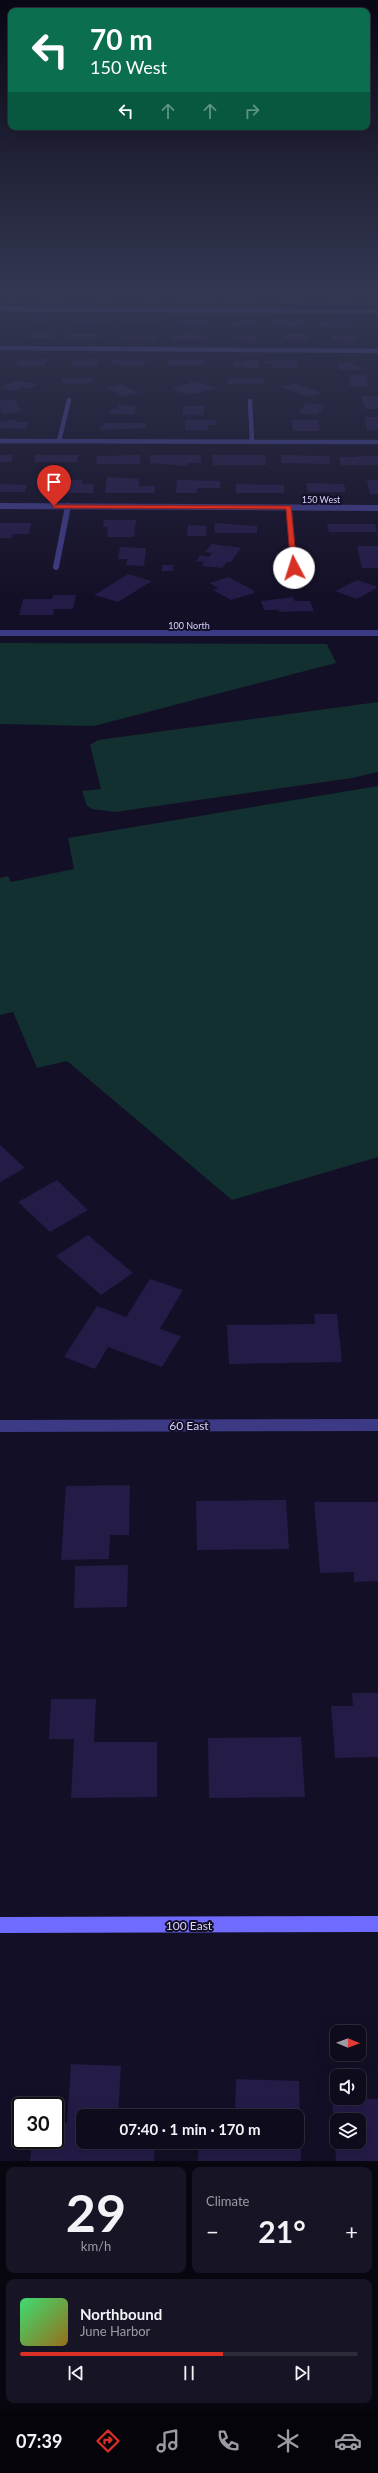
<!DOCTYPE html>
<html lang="en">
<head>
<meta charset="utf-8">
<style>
	:root { --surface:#0e0b1c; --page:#171425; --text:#f1f3f6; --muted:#9b9ba3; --line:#2e2b3b; --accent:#d93025 }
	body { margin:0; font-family:Lato,sans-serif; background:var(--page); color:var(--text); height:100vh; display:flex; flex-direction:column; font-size:15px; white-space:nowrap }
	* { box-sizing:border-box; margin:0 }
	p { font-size:13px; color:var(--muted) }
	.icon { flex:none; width:22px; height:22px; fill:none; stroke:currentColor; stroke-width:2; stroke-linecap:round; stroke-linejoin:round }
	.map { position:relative; height:2161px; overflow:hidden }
	.side { display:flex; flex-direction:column; gap:6px; padding:6px; background:#08060f; flex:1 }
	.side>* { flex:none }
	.banner { position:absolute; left:8px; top:8px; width:362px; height:122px; border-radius:8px; box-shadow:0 4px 16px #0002,0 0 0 1px var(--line); background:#0b6e4f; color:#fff; overflow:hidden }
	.needle { width:26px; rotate:91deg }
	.buttons { position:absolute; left:330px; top:2025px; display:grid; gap:8px }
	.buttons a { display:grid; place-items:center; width:36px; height:36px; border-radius:8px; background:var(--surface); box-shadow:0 4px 16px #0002,0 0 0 1px var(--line); font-size:20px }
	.speed { position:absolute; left:12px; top:2097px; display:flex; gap:8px; font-size:20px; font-weight:700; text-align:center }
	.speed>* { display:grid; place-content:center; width:52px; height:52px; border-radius:50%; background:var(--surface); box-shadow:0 4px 16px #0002,0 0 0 1px var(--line); line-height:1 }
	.speed .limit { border:2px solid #111; border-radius:6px; background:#fff; color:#111 }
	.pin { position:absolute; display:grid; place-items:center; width:34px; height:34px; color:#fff; margin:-41px -17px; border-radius:50% 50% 50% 0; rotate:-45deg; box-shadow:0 0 4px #0007 }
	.pin .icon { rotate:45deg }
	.me { position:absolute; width:44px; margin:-22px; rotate:355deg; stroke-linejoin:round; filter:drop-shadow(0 0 3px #0008) }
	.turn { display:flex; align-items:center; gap:14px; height:84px; padding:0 16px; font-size:18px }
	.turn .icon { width:52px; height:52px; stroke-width:2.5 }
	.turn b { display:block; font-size:28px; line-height:34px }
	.lanes { display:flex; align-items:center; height:38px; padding:0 16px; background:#0003; justify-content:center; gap:20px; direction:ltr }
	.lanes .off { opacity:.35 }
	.big { font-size:30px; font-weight:700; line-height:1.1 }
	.side .card { flex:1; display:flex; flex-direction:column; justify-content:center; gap:6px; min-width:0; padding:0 14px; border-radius:8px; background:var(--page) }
	.side .dial { align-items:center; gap:0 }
	.dial b { font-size:52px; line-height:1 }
	.song { display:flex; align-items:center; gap:12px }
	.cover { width:48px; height:48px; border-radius:6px; background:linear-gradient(135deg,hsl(140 70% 55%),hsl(40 70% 35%)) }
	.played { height:4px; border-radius:2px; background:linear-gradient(90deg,var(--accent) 60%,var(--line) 60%) }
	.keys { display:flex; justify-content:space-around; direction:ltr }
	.heat { display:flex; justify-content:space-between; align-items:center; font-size:22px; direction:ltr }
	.side .tiles { flex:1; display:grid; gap:6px; grid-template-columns:1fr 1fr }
	.card:last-child { grid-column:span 2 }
	.trip { position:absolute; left:76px; top:2109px; width:228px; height:40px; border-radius:8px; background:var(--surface); box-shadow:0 4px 16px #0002,0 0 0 1px var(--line); font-weight:700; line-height:40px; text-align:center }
	.tabs { display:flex; height:64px; justify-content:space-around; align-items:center; background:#06040b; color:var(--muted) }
	.tabs .icon { width:28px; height:28px }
	.tabs .selected { color:var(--accent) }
	.tabs b { font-size:18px; color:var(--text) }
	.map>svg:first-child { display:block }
	.green { fill:#12302f }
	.building { fill:#241b47; fill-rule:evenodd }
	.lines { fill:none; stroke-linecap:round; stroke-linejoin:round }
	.minor-far2 { stroke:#3d3a85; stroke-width:4.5 }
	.minor-far1 { stroke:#3d3a85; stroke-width:6 }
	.minor { stroke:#3d3a85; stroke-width:12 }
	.tertiary { stroke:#3d3a85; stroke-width:6 }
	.secondary { stroke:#6f6bff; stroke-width:16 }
	.route { fill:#d93025; stroke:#8d1f18 }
	.labels { text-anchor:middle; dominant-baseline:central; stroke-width:4; stroke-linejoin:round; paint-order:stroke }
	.far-street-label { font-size:9px; fill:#d9d4ff; stroke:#130f26 }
	.near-street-label { font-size:12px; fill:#d9d4ff; stroke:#130f26 }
</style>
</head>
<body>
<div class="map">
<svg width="378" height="2161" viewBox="0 0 378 2161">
	<rect width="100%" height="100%" fill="#130f26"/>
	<!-- green -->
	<path class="green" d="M0 643 327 644 336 663 94 726 0 724Z
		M378 702V772L352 778 115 812 92 809 87 806 82 791 101 789 90 745 98 740Z
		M378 786V1157L232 1200 67 1061 37 1068 13 1012 0 1015V878L8 876 11 882 74 869 68 838Z"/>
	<!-- building -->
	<path class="building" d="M3 296H22L21 301 1 299Z
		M45 296H69L67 301H53L44 300Z
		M95 296H115L114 301 94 300Z
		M305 296 307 303 283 302V297Z
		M142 297H162V302L141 301Z
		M177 298H215V303L176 302Z
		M225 298 258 299V303L225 302Z
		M328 298H349L350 303 329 302Z
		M27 316H48L46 323H30L31 320H25Z
		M75 319H108L106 324H73Z
		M123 319H157V323H123Z
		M175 320H207L206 325 175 324Z
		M241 320H255L256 326H231V322H242Z
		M272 321H306L307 325 286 327 285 325H272Z
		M351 321 352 327H319V322Z
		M31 333H54L52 338H29Z
		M183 333 206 335V340H170V335H183Z
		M65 334H99L98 339H64Z
		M284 334H308L309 341 285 339Z
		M120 335H155L154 340 119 339Z
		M231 335H256L257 341 231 339Z
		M332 336H354L355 341 333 340Z
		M47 358 44 366H16L18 361Z
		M89 359H99L96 366H71L72 361H88Z
		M112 359 125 360H145L144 366H118L119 363H111Z
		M168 360H204V365H167Z
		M244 360H258L259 368 233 367V362H244Z
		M265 361H297L298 368H272V364H265Z
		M337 363H354V366H361L362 370H339Z
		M349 375H367L368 387 350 386Z
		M62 378H93L92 383 71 384 61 383Z
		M228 378H264V384H227Z
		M15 380 38 384 29 389 22 387 15 391 0 388Z
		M195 381 218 388 189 395 171 389Z
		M293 383 322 393 310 397 280 387Z
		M121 384 139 393 124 397 105 387Z
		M361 396H378V409H365Z
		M15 399 21 412 1 414 0 400Z
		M306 403 326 405 317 415 298 413Z
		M118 405 136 406 135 414H109L110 409H117Z
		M183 406H204V415H183Z
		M364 417H378V430H367Z
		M7 420H16V422H28L26 429 0 428V422H6Z
		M185 420H215L216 425H208V430H185Z
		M291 420H318L320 431H293Z
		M104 423H146V428L100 430 101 426H104Z
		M0 455H13L11 462H0Z
		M35 455H78L77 462H34Z
		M140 455V464H96L97 456Z
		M150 455H201V463H187V466L150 463Z
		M212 455H265L266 465H213Z
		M281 455 329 456 330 464 281 463Z
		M357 456H378V465H341L339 457H358Z
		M107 477 139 479V486H155L154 493H105Z
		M62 480H82V484H94L93 493H44L46 484H61Z
		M177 480 220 481V488H197V493H176Z
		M367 480H378V494H370Z
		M306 483 344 484 346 492H308Z
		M0 484 27 485 25 492H0Z
		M236 484 284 485V493H236Z
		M104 520H136L134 537H107L108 527H103Z
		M0 523H31L29 534H13L12 538H0Z
		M215 523 257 526V533H215Z
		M327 524H375L377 532H329Z
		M188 525 207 526 206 536H187Z
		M212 544 241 548 231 562H227L222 568 202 566 208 557 204 562 196 561 200 555 209 557 212 553 205 552Z
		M357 546H378V568H362Z
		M120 547 146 548 144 566 126 565 127 559H118Z
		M162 565H173V571H162Z
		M128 574 152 581 118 602 94 595Z
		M228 577 255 591 253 592 255 593 231 600 213 590 218 588 209 583Z
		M357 580 378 587 357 599 335 591Z
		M53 595H76L73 609H54L53 615H19L23 599H52Z
		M293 597 295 601H310L314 611 279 612V610H264L261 601Z
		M0 1145 25 1168 0 1182Z
		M57 1180 88 1210 50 1232 18 1202Z
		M88 1235 133 1273 101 1295 56 1256Z
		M150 1279 183 1290 160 1329 181 1336 162 1367 108 1347 95 1369 64 1357 97 1306 126 1317Z
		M314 1314H337L342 1362 229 1364 227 1325 315 1324Z
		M130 1485 129 1535H110L109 1559 61 1560 66 1486Z
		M286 1500 289 1549 197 1550 196 1501Z
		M314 1502H378V1581L354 1582V1572L320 1573Z
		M128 1565 127 1607 74 1608 75 1566Z
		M352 1693H378V1757L335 1758 331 1706H353Z
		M51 1699H96L94 1742H157V1797L71 1798 74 1739H49Z
		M301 1737 305 1797 209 1798 208 1738Z
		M71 2064 121 2066 118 2116H83V2142H155L154 2161H30L32 2140H55V2123H67Z
		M236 2079 299 2081 301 2161H198L199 2142H297V2116H235Z
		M332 2099H378V2161H336ZM337 2120H359V2142H337Z"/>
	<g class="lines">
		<!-- minor-far2 -->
		<path class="minor-far2" d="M374 296 378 315
			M0 309 378 312
			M0 348 378 351
			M250 401 252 442
			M0 441 378 442
			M59 441 69 400"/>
		<!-- minor-far1 -->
		<path class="minor-far1" d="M0 506 378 508
			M289 508 294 568
			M56 567 68 506"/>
		<!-- minor -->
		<path class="minor" d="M0 1426 378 1425"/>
		<!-- tertiary -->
		<path class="tertiary" d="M0 633H378"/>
		<!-- secondary -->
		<path class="secondary" d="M0 1925 378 1924"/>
	</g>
	<!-- sky -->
	<linearGradient id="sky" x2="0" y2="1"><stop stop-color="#0a0815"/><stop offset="0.49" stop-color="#333752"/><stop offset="1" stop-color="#333752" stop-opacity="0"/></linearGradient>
	<rect width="378" height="599" fill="url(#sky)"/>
	<!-- route -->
	<path class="route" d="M52 505 291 506 297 568H291L286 509 54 508Z"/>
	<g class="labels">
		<!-- far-street labels -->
		<g class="far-street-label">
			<text x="321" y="499">150 West</text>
			<text x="189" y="625">100 North</text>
		</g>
		<!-- near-street labels -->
		<g class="near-street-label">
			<text x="189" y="1425">60 East</text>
			<text x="189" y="1925">100 East</text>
		</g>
	</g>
</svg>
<div class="buttons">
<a><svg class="needle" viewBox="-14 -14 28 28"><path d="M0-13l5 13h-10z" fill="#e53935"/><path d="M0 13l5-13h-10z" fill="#9b9ba3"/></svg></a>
<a><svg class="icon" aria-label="sound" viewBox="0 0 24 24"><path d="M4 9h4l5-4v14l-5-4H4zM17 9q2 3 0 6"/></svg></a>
<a><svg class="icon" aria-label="layers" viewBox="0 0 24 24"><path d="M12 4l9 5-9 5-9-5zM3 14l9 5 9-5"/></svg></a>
</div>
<div class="speed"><div class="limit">30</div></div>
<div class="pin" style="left:54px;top:506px;background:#d93025"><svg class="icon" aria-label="arrive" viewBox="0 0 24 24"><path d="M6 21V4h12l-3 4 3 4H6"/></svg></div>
<svg class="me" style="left:294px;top:568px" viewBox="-20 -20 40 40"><circle r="19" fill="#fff"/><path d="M0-13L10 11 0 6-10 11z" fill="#d93025"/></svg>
<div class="trip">07:40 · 1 min · 170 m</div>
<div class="banner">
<div class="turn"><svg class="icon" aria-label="left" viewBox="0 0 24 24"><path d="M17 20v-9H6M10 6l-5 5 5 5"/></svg><div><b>70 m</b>150 West</div></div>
<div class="lanes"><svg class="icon" aria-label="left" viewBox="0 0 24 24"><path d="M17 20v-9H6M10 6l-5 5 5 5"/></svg><svg class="icon off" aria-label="ahead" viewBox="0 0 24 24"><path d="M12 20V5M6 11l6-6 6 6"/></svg><svg class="icon off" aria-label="ahead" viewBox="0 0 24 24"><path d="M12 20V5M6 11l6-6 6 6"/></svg><svg class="icon off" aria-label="right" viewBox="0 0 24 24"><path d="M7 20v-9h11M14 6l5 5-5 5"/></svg></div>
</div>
</div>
<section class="side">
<div class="tiles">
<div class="card dial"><b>29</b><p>km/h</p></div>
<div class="card"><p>Climate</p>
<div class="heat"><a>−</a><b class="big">21°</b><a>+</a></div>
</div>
<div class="card">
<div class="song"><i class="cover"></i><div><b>Northbound</b><p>June Harbor</p></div></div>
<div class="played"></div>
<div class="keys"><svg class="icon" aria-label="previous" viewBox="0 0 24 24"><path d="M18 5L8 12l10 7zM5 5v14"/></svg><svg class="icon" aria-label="pause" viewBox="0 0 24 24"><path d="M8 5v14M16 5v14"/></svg><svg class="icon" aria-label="next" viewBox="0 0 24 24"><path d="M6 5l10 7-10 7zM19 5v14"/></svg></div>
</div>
</div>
</section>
<nav class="tabs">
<b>07:39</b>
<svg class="icon selected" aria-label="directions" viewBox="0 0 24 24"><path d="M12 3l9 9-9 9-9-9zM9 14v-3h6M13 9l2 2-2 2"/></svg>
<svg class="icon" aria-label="music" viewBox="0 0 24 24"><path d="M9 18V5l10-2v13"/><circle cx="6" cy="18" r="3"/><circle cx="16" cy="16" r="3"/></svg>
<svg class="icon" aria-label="phone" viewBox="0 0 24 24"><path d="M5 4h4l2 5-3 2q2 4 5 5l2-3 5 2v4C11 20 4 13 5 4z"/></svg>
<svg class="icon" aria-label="climate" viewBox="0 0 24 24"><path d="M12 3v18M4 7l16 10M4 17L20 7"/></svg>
<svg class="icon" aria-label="car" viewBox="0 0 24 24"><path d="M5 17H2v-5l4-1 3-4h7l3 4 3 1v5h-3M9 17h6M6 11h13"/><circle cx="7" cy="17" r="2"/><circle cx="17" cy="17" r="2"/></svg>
</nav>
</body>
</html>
